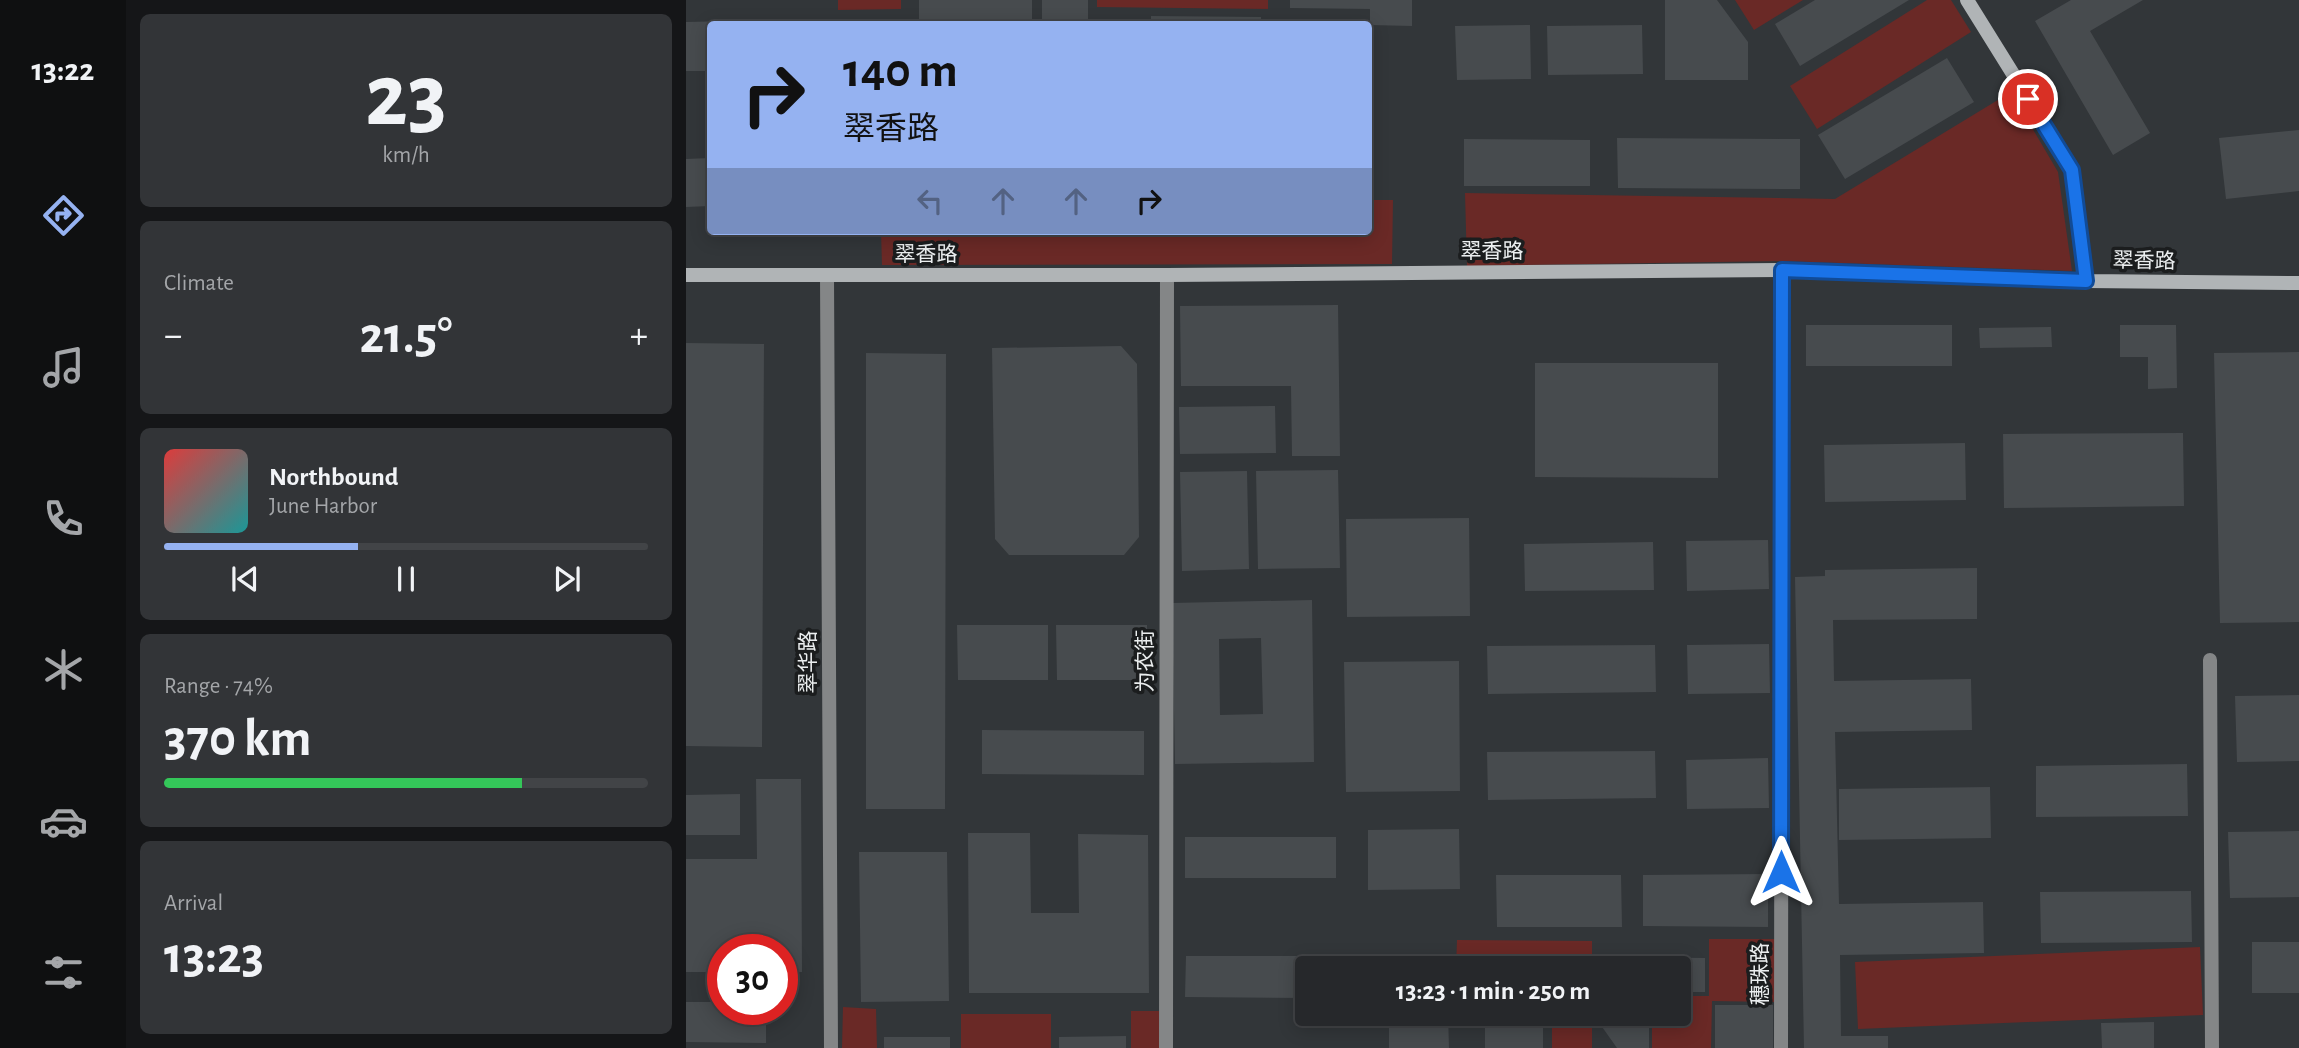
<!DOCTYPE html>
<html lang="en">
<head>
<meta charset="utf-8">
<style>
	:root { --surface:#26282b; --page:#323437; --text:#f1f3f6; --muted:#a4a6a9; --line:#424447; --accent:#95b2f1 }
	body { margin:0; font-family:"Alegreya Sans","Noto Sans SC",sans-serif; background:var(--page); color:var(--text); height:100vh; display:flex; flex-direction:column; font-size:26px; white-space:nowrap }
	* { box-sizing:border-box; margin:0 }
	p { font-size:23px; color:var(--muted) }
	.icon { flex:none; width:38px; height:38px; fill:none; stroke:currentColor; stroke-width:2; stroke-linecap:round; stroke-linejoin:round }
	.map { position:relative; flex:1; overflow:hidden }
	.sheet { display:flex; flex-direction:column; gap:14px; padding:14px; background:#151618; width:560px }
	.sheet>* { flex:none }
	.top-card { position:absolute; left:21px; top:21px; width:665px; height:214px; border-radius:7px; box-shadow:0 4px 18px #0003,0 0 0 2px var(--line); background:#95b2f1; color:#111; overflow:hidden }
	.speed { position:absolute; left:21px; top:934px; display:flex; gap:14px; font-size:35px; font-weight:700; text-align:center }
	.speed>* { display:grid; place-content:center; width:91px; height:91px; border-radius:50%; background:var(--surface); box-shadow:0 4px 18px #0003,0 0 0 2px var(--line); line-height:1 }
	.speed .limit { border:10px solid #d22; background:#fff; color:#111 }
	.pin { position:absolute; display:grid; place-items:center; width:60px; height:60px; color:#fff; margin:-30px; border:4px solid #fff; border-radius:50%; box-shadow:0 2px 7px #0007 }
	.me { position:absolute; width:77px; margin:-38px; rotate:0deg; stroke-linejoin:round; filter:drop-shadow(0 0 5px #0008) }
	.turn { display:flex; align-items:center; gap:24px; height:147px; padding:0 21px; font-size:32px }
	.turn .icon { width:91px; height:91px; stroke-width:2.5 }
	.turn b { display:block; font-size:49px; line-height:60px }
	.lanes { display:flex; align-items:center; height:66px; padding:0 21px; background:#0003; justify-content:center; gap:35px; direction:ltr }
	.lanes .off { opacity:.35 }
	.big { font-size:52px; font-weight:700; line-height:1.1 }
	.sheet .widget { flex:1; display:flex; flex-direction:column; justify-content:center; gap:10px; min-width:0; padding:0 24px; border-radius:10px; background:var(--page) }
	.sheet .dial { align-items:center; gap:0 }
	.dial b { font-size:91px; line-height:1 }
	.song { display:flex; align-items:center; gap:21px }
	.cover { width:84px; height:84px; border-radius:10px; background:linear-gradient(135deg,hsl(0 70% 55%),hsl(180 70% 35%)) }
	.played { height:7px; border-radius:4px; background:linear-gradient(90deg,var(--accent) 40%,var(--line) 40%) }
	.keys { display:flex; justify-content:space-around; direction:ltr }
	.heat { display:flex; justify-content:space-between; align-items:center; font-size:38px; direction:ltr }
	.charge { height:10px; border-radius:5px; background:linear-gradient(90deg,#34c759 74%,var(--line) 0) }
	.trip { position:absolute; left:609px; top:956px; width:396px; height:70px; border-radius:7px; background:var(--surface); box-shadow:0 4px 18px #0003,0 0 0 2px var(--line); font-weight:700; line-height:70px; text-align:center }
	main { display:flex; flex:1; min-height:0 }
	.dock { display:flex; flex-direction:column; width:126px; justify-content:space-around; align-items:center; background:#0f1011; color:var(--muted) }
	.dock .icon { width:49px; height:49px }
	.dock .current { color:var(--accent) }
	.dock b { font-size:32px; color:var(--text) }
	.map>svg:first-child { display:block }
	.green { fill:#6a2926 }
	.building { fill:#474b4e; fill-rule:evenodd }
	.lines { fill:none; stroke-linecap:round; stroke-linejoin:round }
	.lane { stroke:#848687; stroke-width:14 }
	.street { stroke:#848687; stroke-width:14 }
	.secondary { stroke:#b0b4b6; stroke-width:14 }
	.route-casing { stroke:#114b97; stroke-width:18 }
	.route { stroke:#1a73e8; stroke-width:12 }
	.labels { text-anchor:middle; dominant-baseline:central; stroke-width:7; stroke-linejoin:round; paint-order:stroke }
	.street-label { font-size:21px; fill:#ebeeef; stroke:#1b1d1e }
</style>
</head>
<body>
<main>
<nav class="dock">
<b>13:22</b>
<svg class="icon current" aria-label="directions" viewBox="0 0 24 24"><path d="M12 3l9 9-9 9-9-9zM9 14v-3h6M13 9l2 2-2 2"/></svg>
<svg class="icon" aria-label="music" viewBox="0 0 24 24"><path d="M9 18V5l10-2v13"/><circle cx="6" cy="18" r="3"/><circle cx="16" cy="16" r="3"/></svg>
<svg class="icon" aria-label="phone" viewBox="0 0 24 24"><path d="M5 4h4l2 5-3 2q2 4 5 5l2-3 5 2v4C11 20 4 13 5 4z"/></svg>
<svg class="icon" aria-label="climate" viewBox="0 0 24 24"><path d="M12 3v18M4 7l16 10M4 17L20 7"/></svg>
<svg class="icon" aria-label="car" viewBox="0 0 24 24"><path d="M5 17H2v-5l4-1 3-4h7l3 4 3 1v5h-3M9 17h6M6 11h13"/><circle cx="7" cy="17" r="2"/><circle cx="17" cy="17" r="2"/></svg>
<svg class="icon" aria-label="filters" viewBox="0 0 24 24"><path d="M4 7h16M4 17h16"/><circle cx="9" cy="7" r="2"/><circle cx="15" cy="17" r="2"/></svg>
</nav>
<section class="sheet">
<div class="widget dial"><b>23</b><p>km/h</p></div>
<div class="widget"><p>Climate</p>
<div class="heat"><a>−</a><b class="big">21.5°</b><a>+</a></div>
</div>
<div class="widget">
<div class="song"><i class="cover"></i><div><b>Northbound</b><p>June Harbor</p></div></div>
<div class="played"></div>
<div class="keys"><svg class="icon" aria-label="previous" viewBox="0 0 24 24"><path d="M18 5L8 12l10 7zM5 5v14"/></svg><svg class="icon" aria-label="pause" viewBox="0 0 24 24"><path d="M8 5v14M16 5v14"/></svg><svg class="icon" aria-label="next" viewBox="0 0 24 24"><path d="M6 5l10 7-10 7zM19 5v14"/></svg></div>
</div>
<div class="widget"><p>Range · 74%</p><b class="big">370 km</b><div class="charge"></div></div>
<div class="widget"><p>Arrival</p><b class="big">13:23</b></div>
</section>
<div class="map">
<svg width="1613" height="1048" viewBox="0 0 1613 1048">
	<rect width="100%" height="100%" fill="#323639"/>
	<!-- green -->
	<path class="green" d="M152 0H215V9L152 10Z
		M411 0H582V9L411 7Z
		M1049 0H1117L1068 30Z
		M1241 0H1265L1285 32 1131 129 1104 86Z
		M1325 92 1372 172 1386 271 1097 261 781 266 779 193 1149 199Z
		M683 200H707L706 264 196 265 195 231H682Z
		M1023 939H1089V1002L1026 1001 1025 1048H966V1013H992V996H1023Z
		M771 940 906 941V968H770Z
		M1514 947 1517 1015 1172 1029 1169 962Z
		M157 1007 190 1009 191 1048H156Z
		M445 1011H473V1048H445Z
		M770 1013H906V1048H866V1018L770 1017Z
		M275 1014H365V1048H275Z"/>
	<!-- building -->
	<path class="building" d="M233 0H346V24H233Z
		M356 0H402V24H356Z
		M604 0H726V26L684 25V9L604 8Z
		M979 0H1031L1062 42V80H979Z
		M1129 0H1223L1114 66 1089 24Z
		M1385 0H1457L1404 31 1464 133 1427 155 1349 21Z
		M465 16 575 17V24H465Z
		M140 19V24H24V71H0V22Z
		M844 25 845 79 771 80 769 26Z
		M956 25 957 74 862 75 861 26Z
		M1261 58 1288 102 1159 179 1132 135Z
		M1613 130V191L1540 199 1533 138Z
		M931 138 1114 139V189L932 188Z
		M778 139 904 140V186H778Z
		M24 158V206L0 207V159Z
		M652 305 654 456H606L605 386H495L494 306Z
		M1120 325H1266V366H1120Z
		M1434 325H1490L1491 388 1462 389V357H1434Z
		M1365 327 1366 347 1294 348 1293 328Z
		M0 343 78 344 76 747 0 746Z
		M435 346 451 364 453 537 438 555H323L309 539 306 348Z
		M1613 352V622L1534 623 1528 353Z
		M180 353 260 354 259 809H180Z
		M849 363H1032V478L849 477Z
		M589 406 590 453 494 454 493 407Z
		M1497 433 1498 506 1318 508 1317 434Z
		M1279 443 1280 500 1139 502 1138 445Z
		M652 470 654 568 572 569 570 471Z
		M561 471 563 569 496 571 494 472Z
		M783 518 784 616 661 617 660 519Z
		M1082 540 1083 589 1001 591 1000 541Z
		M967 542 968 590 839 591 838 544Z
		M1291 568V619L1147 620 1148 681 1285 679 1286 730 1149 732 1153 904 1297 902 1298 953 1154 955 1155 1036H1202V1048H1118L1109 577 1139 576V570Z
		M626 600 628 762 489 764 486 603ZM575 638 577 714 534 715 533 639Z
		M271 625H362V680H272Z
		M370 625H461L462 680H371Z
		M1083 644 1084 693 1002 694 1001 645Z
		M969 645 970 692 802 694 801 646Z
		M773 661 774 791 660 792 658 662Z
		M1613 695V761L1551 762 1549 696Z
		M296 730 458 731V775L296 774Z
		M969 751 970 798 802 800 801 752Z
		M1082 758 1083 808 1001 809 1000 760Z
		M1501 764 1502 816 1350 817V766Z
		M70 779H115L116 972H96V950H37V972H0V859H71Z
		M1304 787 1305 838 1153 840V789Z
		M54 794V835H0V795Z
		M773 829 774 889 682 890V830Z
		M1613 831V897L1544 898 1542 832Z
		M282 833H344L345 913H393L392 834 462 835 463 993H283Z
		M499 837H650V878H499Z
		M173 852H261L263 1001 175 1002Z
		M1082 874V927L957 926V875Z
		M810 875H935L936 927H811Z
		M1505 891 1506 942 1355 943 1354 892Z
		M1566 942H1613V993H1566Z
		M500 956H650V968H621V998L499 997Z
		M938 957 1019 958V992H992V968H938Z
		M660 963H762V968H660Z
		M0 1002H37V1010H80V1043L0 1042Z
		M1029 1005H1087V1048H1029Z
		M703 1013H762L763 1048H703Z
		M920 1013H963V1048H931L914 1024Z
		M857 1021V1048H799V1022Z
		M1468 1022V1048H1416L1415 1023Z
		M440 1036V1048H373V1037Z
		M198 1037H264V1048H198Z"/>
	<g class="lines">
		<!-- lane -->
		<path class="lane" d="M1524 660 1526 1048
			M480 1048 481 275"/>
		<!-- street -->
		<path class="street" d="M141 276 145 1048
			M1095 1048 1096 270"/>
		<!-- secondary -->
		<path class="secondary" d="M1281 0 1386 169 1400 281
			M0 275H481L1096 270 1400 281 1613 283"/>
	</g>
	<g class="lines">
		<defs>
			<path id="route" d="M1095 872 1096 270 1400 281 1386 170 1342 99"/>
		</defs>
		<!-- route casing -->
		<use href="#route" class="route-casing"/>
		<!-- route -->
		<use href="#route" class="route"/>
	</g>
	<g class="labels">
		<!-- street labels -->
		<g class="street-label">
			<text x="806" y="251">翠香路</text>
			<text x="240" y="254">翠香路</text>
			<text transform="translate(1458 261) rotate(1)">翠香路</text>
			<text transform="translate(459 661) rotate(-90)">为农街</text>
			<text transform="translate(122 662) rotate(-90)">翠华路</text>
			<text transform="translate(1074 974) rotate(-90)">穗珠路</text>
		</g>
	</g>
</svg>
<div class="speed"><div class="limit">30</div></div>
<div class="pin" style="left:1342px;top:99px;background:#d93025"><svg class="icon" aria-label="arrive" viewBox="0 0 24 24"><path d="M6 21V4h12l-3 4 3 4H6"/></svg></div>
<svg class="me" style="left:1095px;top:872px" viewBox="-20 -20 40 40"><path d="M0-17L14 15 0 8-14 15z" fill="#1a73e8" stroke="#fff" stroke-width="4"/></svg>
<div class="trip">13:23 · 1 min · 250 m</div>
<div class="top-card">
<div class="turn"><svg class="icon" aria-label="right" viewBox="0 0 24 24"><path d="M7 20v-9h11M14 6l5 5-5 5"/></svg><div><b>140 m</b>翠香路</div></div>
<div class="lanes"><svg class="icon off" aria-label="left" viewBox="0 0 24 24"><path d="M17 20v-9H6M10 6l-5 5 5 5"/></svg><svg class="icon off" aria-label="ahead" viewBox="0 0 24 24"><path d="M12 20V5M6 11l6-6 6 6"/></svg><svg class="icon off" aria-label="ahead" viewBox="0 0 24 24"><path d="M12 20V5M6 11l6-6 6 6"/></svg><svg class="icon" aria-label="right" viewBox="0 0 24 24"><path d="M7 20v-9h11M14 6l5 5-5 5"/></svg></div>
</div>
</div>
</main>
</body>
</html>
